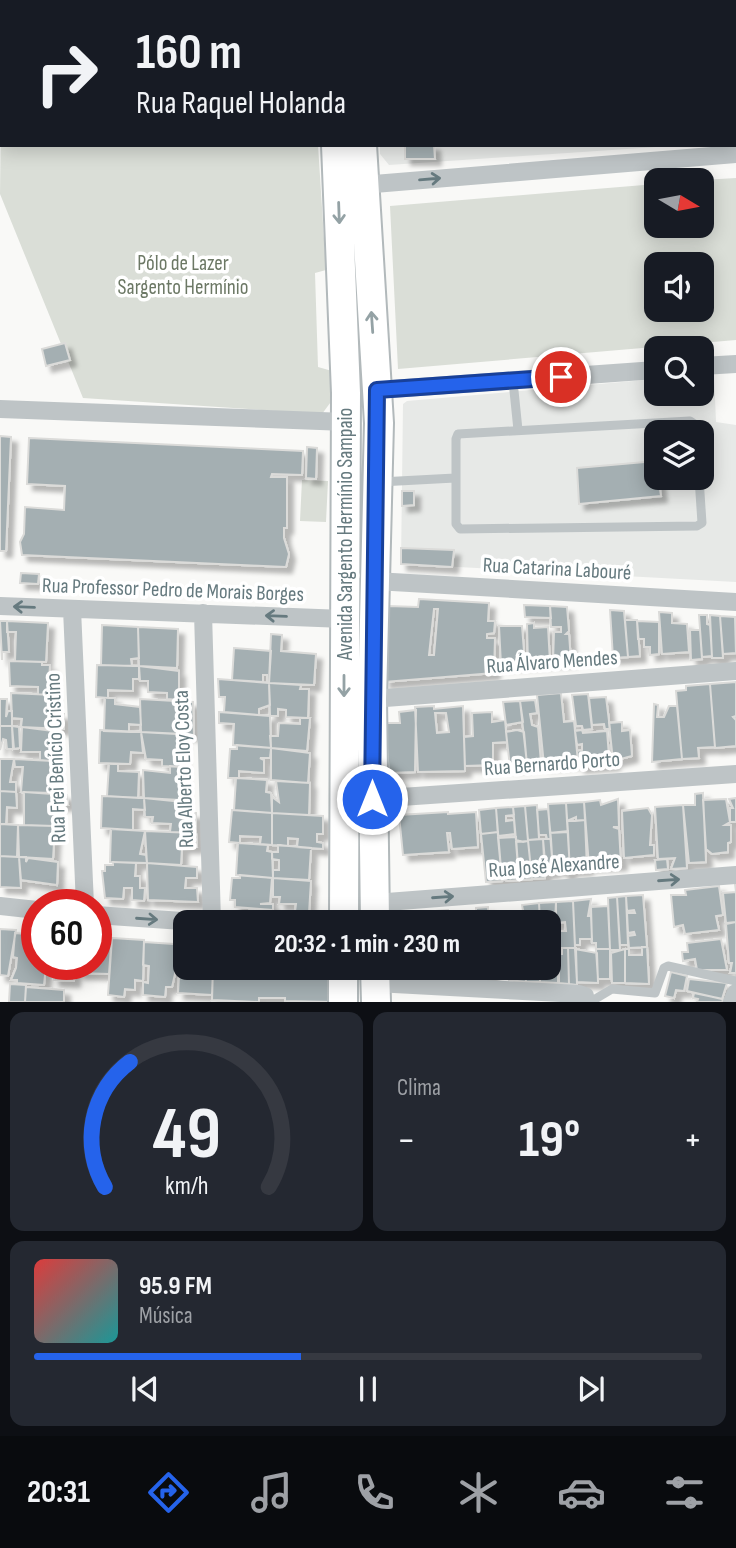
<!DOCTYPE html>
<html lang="pt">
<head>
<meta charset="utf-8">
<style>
	:root { --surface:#171b24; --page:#242831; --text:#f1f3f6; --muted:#9ea1a6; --line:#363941; --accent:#2563eb }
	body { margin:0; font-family:"Sofia Sans Condensed",sans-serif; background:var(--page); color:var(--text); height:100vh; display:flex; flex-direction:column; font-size:26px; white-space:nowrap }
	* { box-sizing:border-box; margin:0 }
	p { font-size:23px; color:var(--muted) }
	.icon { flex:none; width:38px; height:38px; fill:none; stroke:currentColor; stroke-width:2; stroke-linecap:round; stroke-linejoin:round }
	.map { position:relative; height:1002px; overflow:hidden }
	.drawer { display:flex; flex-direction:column; gap:10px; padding:10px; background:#0d0f14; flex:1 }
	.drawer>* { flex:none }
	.hud { position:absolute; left:0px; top:0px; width:737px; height:147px; box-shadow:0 4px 18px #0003; background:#171b24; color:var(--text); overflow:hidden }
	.needle { width:46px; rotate:100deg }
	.tools { position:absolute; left:644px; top:168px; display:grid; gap:14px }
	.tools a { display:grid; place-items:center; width:70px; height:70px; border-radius:14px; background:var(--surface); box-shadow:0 4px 18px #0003; font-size:35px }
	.speed { position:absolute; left:21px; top:889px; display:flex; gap:14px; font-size:35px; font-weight:700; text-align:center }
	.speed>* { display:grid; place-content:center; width:91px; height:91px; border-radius:50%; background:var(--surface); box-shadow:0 4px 18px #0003; line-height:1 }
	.speed .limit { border:10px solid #d22; background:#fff; color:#111 }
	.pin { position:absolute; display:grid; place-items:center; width:60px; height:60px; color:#fff; margin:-30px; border:4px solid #fff; border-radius:50%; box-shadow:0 2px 7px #0007 }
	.me { position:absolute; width:77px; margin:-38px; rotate:0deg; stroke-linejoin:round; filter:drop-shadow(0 0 5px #0008) }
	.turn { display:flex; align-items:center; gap:24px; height:147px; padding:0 21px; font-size:32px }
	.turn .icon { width:91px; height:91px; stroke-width:2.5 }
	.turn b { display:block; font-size:49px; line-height:60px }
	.big { font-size:52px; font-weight:700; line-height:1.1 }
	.drawer .card { flex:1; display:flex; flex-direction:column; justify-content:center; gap:10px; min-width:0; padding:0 24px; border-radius:14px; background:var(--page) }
	.drawer .dial { align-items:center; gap:0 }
	.dial svg { height:182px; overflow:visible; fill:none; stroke:var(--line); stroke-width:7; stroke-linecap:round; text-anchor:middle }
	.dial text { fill:var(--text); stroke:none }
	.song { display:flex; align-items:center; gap:21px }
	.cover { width:84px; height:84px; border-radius:10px; background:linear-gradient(135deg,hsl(0 70% 55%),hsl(180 70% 35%)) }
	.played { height:7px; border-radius:4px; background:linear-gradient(90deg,var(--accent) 40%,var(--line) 40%) }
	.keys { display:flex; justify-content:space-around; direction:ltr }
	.heat { display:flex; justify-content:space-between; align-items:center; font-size:38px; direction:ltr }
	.drawer .tiles { flex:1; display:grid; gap:10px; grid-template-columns:1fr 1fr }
	.card:last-child { grid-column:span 2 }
	.trip { position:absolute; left:173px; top:910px; width:388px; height:70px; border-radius:14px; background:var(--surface); box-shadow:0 4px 18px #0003; font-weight:700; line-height:70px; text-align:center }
	.menu { display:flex; height:112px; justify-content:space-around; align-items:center; background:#090b0e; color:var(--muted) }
	.menu .icon { width:49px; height:49px }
	.menu .active { color:var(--accent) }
	.menu b { font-size:32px; color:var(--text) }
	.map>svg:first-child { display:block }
	.built { fill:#e7e9e7; fill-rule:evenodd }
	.green { fill:#daded7; fill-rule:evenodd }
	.building { fill:#a4afb2; stroke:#dbdbd9; stroke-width:2; fill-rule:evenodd; filter:url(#shadow) }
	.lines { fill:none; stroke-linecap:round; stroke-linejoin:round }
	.primary-casing { stroke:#b2b9bb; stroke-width:32 }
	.lane { stroke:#bec4c6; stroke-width:9 }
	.street { stroke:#bec4c6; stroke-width:18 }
	.primary { stroke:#fff; stroke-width:28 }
	.oneway { stroke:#667a7f }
	.oneway2 { stroke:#94a2a5 }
	.route-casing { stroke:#184099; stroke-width:18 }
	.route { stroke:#2563eb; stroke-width:12 }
	.labels { text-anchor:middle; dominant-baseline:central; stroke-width:7; stroke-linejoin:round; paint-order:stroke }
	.park-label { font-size:21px; fill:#6c7865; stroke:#fff }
	.street-label { font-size:21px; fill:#667a7f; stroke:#fff }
</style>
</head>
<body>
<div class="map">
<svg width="736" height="1002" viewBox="0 0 736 1002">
	<defs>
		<filter id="shadow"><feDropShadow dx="6" dy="6" stdDeviation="2" flood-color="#0004"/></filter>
	</defs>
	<rect width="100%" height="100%" fill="#f9f9f7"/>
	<!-- built -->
	<path class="built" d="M369 0H701V2H369Z
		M380 145H686L389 165 380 154Z
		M714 374 716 422 736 425V582L401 564 403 404 407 401 656 379V394H702V375ZM656 432H702V478H656Z"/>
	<!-- green -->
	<path class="green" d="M12 0H317V2H11Z
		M2 21V145H318L326 270 315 273 318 367 332 371 333 399 322 414 83 398 0 194Z
		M736 178V340L398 369 390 206 656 184V226H702V180ZM656 264H702V310H656Z
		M302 480 328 481 326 522 300 521Z"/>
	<!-- building -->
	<path class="building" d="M405 145H434L435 159H405Z
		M65 343 70 360 46 366 42 349Z
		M0 436 11 437 6 551H0Z
		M29 438 303 451 302 475 272 474 271 477H287V528H284V538L289 554 286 567 22 555 20 542 24 534 25 507 64 510 65 486 27 484Z
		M307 447 317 448 316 479 306 478Z
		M656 461 661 496 579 504 577 468Z
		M402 491H414V505L402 506Z
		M401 548 454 550 452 567 401 564Z
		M21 573 39 574 38 584 20 583Z
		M419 599 489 603 488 621H495L494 633 487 634V638H495L494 673 384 682 388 606 418 607ZM434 609H438L434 655H429Z
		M524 605 550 606 551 618 525 617Z
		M550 606 567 607 569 631 566 634H569L571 661 553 662 554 632H561V627H551Z
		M610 610 624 611 628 657 613 658Z
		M659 612 672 613V623L687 624 689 652 662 654Z
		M699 615H707V624L710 625 712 656 702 657Z
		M710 615 720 616 723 658H712Z
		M720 616 735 617 736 653 723 654Z
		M625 620H637L640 656 628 657Z
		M0 621H7L9 652H2V660Z
		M7 621 48 623 46 662 15 661 16 632H7Z
		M637 621 659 622V654L650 655V647H644V639H638Z
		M534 623V628L548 627 550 662 528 664 527 624Z
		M102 625 138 627 139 658 131 659 132 666 101 665Z
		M499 626H522L525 664 501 665Z
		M138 627 178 629 177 668 139 666Z
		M690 630H700L702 659 691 660Z
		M271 634 282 635 281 651 316 654 314 685 269 683Z
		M234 648 271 651 269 683 267 682V675H263V682L232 680Z
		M9 661 42 662V665H50L48 695H38V687L10 686Z
		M97 665 139 666V679H133V691L108 690V698L96 697Z
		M139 666 179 671V700L167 699V693L148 692V681H140Z
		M218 679 269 683 270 705 259 709V715L224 712 225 697H219Z
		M736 682V716L733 717 736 720V746L715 748 710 684Z
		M269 683 301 685 300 689H309L308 718 286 717V710L278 709V716H270Z
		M710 684 715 747 698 748 699 758 682 759 676 691 686 690V686Z
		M11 693 53 695 52 714H64V729L21 727 22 719 12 718Z
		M561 693 564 722 574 721 578 762 544 765 537 695Z
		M588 694 592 729 583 730 582 726H576L572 695Z
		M606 697 610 729H605L604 724 592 725 589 698Z
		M105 698H115V704L140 707 141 725 129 724V732L104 731Z
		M0 699H7L6 717 8 711H12V726H0Z
		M140 699 193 702 194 735 141 732Z
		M535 700 537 713 530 714 532 725 538 727 541 763 527 764 520 701Z
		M520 701 523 722 506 725 503 702Z
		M654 704 658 705 657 717H664L669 706H677L682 759 652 762Z
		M434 706V709L463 706 465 771 418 772 415 707ZM435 713H446L449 732 437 733Z
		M416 710 415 772 389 773 385 723H400L399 712Z
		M219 712 270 716 271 748 233 745 234 724 219 723Z
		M492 712V722L505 720 507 742 493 743V765L465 766 464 737 473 736 472 713Z
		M300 718H310L307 751 271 748 270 736H278L279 723 300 724Z
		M622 722V731L630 730 632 756 613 761 609 723Z
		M0 726H12L14 749H7L6 740 3 739 0 750Z
		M12 726 19 727 20 748 13 749Z
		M22 727 53 731 51 761 40 760V752H21Z
		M100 730 141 732 143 753 131 752 130 764 99 763Z
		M517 730 524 732 527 765 510 767 506 732Z
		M582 730 583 733 607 731 609 756H613L614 764 579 767 577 751 582 750V744L577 745 575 731Z
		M141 732 183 734 182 767 162 766V760L146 759Z
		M237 745 271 748 270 758H260L264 760V773L239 771V778H228L230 749H237Z
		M271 748 310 753 308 783 271 780Z
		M0 759H14L10 782H16V792L0 791Z
		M14 759 53 761 52 793 21 792 23 767H15Z
		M109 764H118V771L139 772 138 798 107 796Z
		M170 766 182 767 180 800 144 798 143 770 170 773Z
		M236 778 267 780 266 792 271 793 272 813 234 810Z
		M276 781 310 783 309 815 272 813V797L279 802Z
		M0 791 16 792 17 808 7 807 6 824H0Z
		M24 792 67 795 68 805 56 804 54 826 24 825Z
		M703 793 706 862 689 863 683 805H695V794Z
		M102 796 144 798 145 810 133 809V830L101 828Z
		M144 798 183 802V813H196V833L170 832 171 824 152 823 153 817H145Z
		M736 798V822H730V808H733L729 799Z
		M618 799 619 827H613L619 829 621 864 589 866 584 802 600 800 601 805Z
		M726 799 730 822 725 825H731V842L728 843V852L712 854 706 849 703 800Z
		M584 802 585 820 576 821V817L567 821 566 803Z
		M566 803 568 832 550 833 548 804Z
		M537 805 539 839 528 840 525 806Z
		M683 805 687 868 671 869 675 858 658 859 655 807Z
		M525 806 528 841 523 842 516 840 513 807Z
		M513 807 514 815 506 816V821L514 820 515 834 498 836 496 808Z
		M496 808 498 832 481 834 479 810Z
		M648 808 652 815 650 845H654V855L624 858 622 811Z
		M548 809 551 839H547L546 835H539L537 810Z
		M232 810 272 813V845L260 844 261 837 240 836V843L229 842Z
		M448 812V814L476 812 478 847 452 849 450 833H447L449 852 403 855 399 815Z
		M272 813 323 816V834H317V842L323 843V849L297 847 298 839 288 838V846L272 845Z
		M585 820 587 869 570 870 567 821Z
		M0 824 18 825 17 857 0 856Z
		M18 825 55 826 53 859 19 857Z
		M111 829 145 831 140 854 146 855 147 863 110 862Z
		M145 831 196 833 197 847H182L181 865 147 863Z
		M568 831 570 874H563V869L553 870 550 833Z
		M498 832 502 881 486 882 481 834Z
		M516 837 519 880 508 881 502 879 498 838Z
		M543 839 545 878 532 879 528 840Z
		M543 839H551L553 872H546Z
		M528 841 532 879 519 880 516 842Z
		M238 843 268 845 267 851 272 852 273 878 236 875Z
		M278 845 311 848 309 880 273 878V870H279V860L272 859V852H278Z
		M0 856 19 857 21 888 0 887Z
		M19 857H26V862L28 858 58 862 57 885 21 880Z
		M667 859 668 869 656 870 655 860Z
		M113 862 136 863 135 876H140V888H145L144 901 132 900V888H124L123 899 105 898 102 871H105V865H113Z
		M147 863 197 867V878H186L185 888H197L198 902 148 900Z
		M240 875 272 878 270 903 260 904H273V910L235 907V900H230L232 878H240Z
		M273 878 311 881 309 913 295 912 296 904H279L280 897H273Z
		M735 884H736V922L726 923 723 893 736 892Z
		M719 886 723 915 716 916 719 930 685 934 683 925 674 927 671 895H686L685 890Z
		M643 895 647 947 629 948 628 936 635 935 634 932 628 933 627 913H635L634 910 627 911 626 896Z
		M626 896 628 945H620L617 897Z
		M617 897 620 950H610L608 898Z
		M591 899 588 916H591L592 939H580V945H575L573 901Z
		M573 901 575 948H556L555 931H566L565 922 555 923 556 902Z
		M556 902V948L550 947V922H540L539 903Z
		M539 903 540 922H525L522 905Z
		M608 906 610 949H596V943H592L591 907Z
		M488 907 489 922H476V908Z
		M448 910 449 918 468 917V922H421V912Z
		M522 911 523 922H503L502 913Z
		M421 913V922H401L400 914Z
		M488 913 502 912 503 922H489Z
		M736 922V973H730L732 963H729L726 924Z
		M0 929 16 930 8 976 0 975Z
		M15 933 37 935V964L46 965 44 985 17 983V980H11L16 968 17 958 13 957Z
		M112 938 144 940 143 981 135 980V990L125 989 124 997 108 995Z
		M721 939 727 970H697L695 959 683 961 682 952H688L687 943Z
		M96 942 111 946 109 974 78 973 79 964H96Z
		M144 942 174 944 176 947 175 974 172 987H166L165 997 143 995V982L148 983 149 966 143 965Z
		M181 944 186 945V968H213L212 995 178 993Z
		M642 947H647L649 984 625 983V949H629V955H642Z
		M562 948H568L569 984 559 983V954H562Z
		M568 948H576L577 985 569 984Z
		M575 949 597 953 598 983 577 982Z
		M596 949H610V979H598Z
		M625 949V983H612L611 953Z
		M550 960 558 961V983L540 982V968H550Z
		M52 964H75L74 981 54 980Z
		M213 968H330L331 1002 285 1001V998H259V1002L212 1000Z
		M401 968H437L436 980 401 979Z
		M462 968H476L477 978H462Z
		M479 968H492V977L480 978Z
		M516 968H525L526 982 509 980 508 970Z
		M525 968H540V982H526Z
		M671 972 687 976 684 991 676 990 674 998 665 996Z
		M689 979 727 983 722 999 687 991Z
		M10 984 26 985 25 1002H9Z
		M26 987 64 990V1002H25Z
		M694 993 723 999 722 1002H697L698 999 693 998Z"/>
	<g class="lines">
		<defs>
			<path id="primary" d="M333 0V2
				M360 2V0
				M336 145 346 393 344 922
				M362 145 379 423 372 699 375 922
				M343 968V1002
				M375 968 376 1002"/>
		</defs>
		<!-- primary casing -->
		<use href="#primary" class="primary-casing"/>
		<!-- lane -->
		<path class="lane" d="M513 381 518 430
			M696 432V425L690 421 458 434 456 439V524L460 529 697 526 702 523 699 478
			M380 482 455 478
			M590 1002 612 989 655 993 664 968 668 966 736 981"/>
		<!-- street -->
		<path class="street" d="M362 185 736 154
			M702 366 736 364
			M377 390 656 370
			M0 409 346 422
			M375 581 736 602
			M0 606 344 619
			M72 609 85 905
			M203 613 212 922
			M372 699 736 671
			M372 799 736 774
			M374 903 736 875
			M0 906 37 910
			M96 915 197 922
			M376 983 579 994 585 996 586 1002
			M732 1002 736 993"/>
		<!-- primary -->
		<use href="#primary" class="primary"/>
	</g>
	<!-- one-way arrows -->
	<defs><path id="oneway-shaft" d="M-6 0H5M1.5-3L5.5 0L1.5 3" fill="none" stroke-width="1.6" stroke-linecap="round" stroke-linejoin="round" transform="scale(1.75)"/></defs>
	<g class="oneway">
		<use href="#oneway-shaft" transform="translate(430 179) rotate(-5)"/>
		<use href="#oneway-shaft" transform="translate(24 607) rotate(-178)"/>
		<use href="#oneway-shaft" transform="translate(276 616) rotate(-178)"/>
		<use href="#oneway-shaft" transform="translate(669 880) rotate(-4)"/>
		<use href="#oneway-shaft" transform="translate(443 897) rotate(-4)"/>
		<use href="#oneway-shaft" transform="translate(147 919) rotate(4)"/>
	</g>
	<g class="oneway2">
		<use href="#oneway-shaft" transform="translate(339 213) rotate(88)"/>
		<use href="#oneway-shaft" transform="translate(372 322) rotate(-94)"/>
		<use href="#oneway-shaft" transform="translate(344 686) rotate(90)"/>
	</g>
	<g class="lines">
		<defs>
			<path id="route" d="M372 799 377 390 561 377"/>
		</defs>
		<!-- route casing -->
		<use href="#route" class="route-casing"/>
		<!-- route -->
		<use href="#route" class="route"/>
	</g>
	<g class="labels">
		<!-- park labels -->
		<g class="park-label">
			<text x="183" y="263">Pólo de Lazer<tspan x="183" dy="24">Sargento Hermínio</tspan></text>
		</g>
		<!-- street labels -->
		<g class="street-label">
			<text transform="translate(345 534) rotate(-90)">Avenida Sargento Hermínio Sampaio</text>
			<text transform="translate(557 569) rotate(3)">Rua Catarina Labouré</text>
			<text transform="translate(173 590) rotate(2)">Rua Professor Pedro de Morais Borges</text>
			<text transform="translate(552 662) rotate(-4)">Rua Álvaro Mendes</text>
			<text transform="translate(56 758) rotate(-92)">Rua Frei Benício Cristino</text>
			<text transform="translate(552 764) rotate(-4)">Rua Bernardo Porto</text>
			<text transform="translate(184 769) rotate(-92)">Rua Alberto Eloy Costa</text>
			<text transform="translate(554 866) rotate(-4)">Rua José Alexandre</text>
		</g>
	</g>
</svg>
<div class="tools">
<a><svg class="needle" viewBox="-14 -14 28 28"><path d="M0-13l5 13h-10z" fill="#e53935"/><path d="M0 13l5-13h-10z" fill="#9ea1a6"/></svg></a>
<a><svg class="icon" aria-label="sound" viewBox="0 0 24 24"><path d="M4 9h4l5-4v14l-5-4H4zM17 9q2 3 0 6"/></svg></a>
<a><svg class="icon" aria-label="search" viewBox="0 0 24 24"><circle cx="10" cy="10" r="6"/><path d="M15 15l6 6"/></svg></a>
<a><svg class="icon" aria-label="layers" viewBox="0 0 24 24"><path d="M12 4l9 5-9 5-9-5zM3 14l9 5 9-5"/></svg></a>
</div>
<div class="speed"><div class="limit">60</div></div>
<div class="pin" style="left:561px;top:377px;background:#d93025"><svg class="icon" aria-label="arrive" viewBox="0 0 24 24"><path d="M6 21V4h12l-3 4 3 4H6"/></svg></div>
<svg class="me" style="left:372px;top:799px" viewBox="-20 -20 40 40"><circle r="17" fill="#2563eb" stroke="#fff" stroke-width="3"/><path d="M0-11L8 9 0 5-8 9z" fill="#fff"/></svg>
<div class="trip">20:32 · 1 min · 230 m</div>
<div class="hud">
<div class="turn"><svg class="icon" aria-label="right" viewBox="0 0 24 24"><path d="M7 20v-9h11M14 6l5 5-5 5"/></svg><div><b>160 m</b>Rua Raquel Holanda</div></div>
</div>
</div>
<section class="drawer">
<div class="tiles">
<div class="card dial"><svg viewBox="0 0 100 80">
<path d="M14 69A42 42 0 1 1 86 69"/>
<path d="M14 69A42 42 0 0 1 25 14" stroke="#2563eb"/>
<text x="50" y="56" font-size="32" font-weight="700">49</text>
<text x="50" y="72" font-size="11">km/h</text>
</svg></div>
<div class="card"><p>Clima</p>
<div class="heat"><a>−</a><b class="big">19°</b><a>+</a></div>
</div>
<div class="card">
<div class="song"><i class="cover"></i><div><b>95.9 FM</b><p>Música</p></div></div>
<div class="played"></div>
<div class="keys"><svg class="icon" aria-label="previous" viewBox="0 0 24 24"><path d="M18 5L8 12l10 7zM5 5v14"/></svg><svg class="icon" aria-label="pause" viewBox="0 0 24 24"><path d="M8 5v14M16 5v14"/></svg><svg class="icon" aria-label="next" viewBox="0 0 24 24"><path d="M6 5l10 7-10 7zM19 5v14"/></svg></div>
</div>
</div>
</section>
<nav class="menu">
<b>20:31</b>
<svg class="icon active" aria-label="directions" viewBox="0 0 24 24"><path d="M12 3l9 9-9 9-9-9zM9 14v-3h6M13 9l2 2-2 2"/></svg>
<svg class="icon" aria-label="music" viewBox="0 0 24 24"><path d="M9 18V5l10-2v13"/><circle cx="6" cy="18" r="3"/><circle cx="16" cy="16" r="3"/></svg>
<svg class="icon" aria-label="phone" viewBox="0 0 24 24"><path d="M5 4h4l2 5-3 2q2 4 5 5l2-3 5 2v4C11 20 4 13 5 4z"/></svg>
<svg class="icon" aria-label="climate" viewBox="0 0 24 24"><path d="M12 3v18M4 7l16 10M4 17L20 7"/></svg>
<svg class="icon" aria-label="car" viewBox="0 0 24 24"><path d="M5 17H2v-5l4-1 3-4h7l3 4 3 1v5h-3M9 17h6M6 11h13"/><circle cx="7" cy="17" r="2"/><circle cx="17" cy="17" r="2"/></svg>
<svg class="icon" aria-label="filters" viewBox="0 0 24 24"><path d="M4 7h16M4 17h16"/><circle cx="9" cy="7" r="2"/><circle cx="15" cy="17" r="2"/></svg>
</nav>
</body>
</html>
